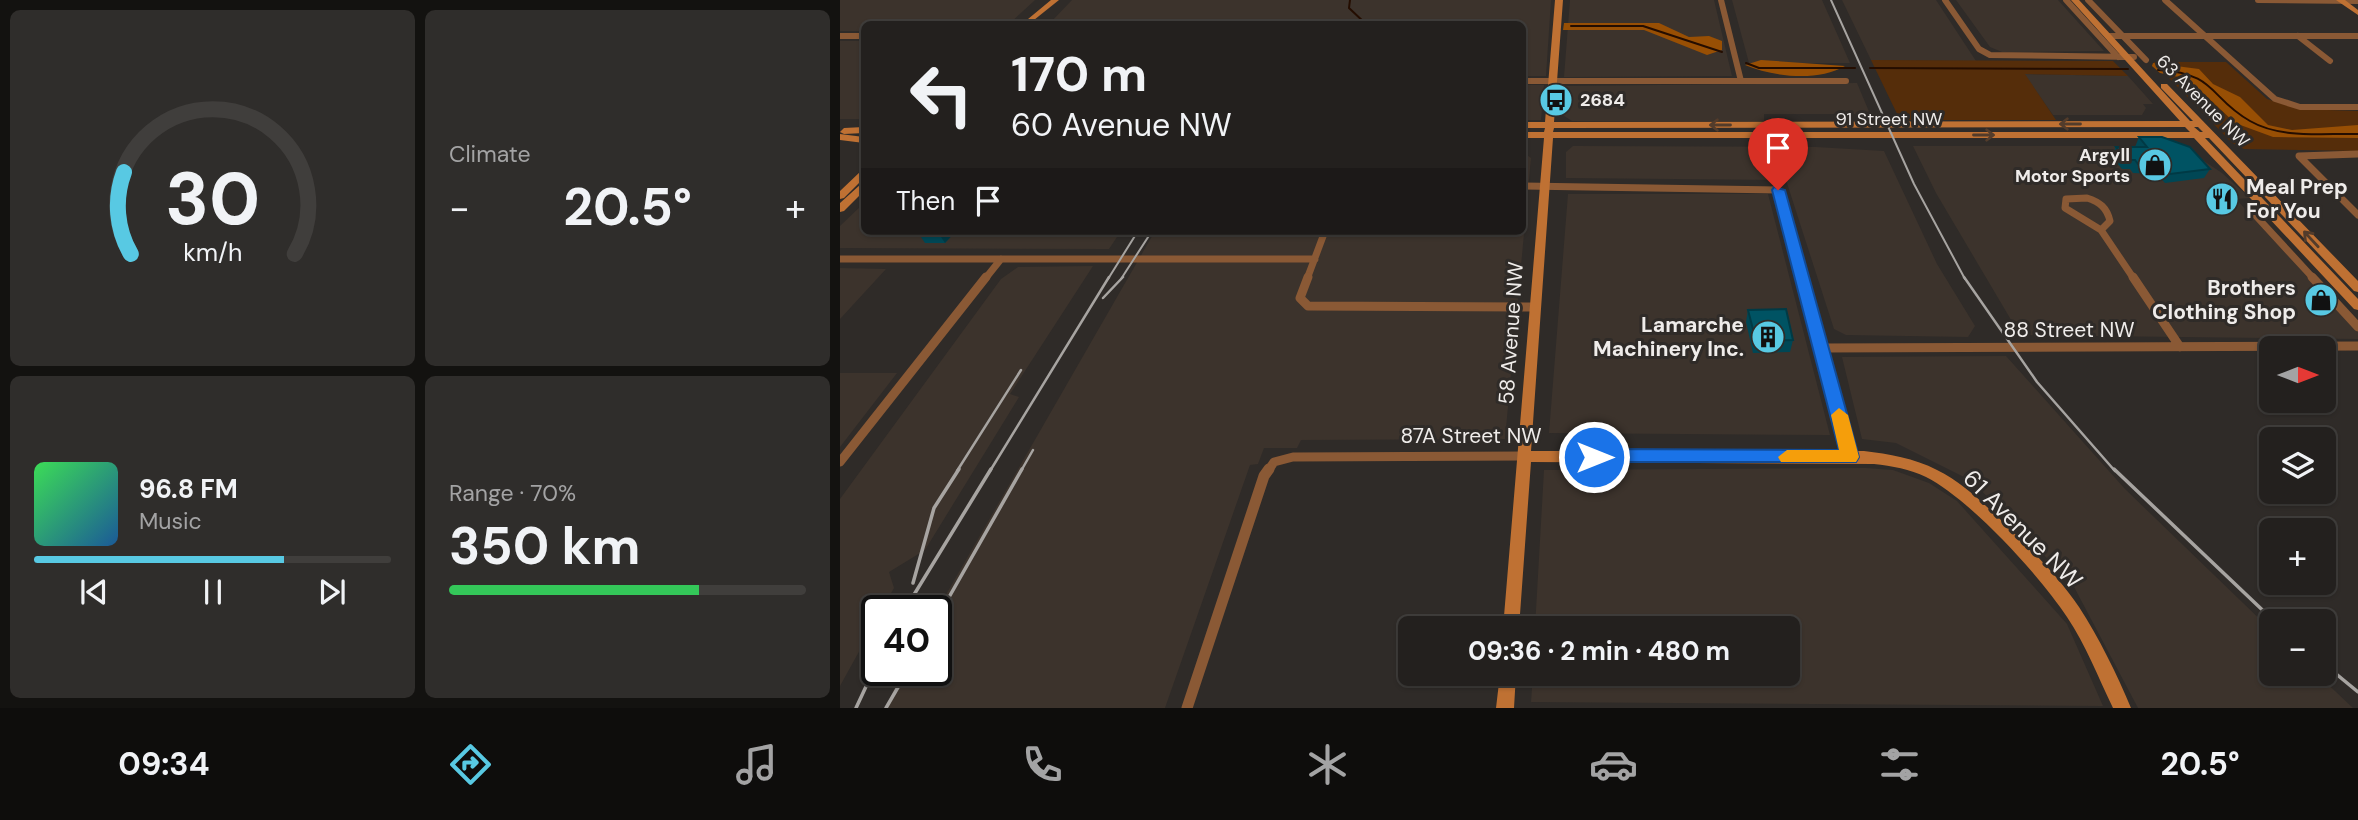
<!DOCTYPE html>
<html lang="en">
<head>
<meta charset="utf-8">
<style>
	:root { --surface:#23201e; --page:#2f2d2b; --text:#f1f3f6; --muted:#a3a3a4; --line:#403e3c; --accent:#58c9e3 }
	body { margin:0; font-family:"DM Sans",sans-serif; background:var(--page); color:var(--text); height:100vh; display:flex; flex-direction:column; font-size:26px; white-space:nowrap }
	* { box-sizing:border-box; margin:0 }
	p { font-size:23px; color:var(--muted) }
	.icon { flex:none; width:38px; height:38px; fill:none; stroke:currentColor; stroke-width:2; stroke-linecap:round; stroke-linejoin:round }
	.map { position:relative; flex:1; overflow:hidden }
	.side { display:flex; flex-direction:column; gap:10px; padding:10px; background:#131210; width:840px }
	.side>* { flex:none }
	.banner { position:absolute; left:21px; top:21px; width:665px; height:214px; border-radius:10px; box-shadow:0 2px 5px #0004,0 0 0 2px var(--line); background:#23201e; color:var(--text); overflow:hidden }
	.needle { width:46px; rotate:90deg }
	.tools { position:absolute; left:1419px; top:336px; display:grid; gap:14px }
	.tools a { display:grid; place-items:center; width:77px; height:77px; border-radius:10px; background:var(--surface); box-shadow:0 2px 5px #0004,0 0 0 2px var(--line); font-size:35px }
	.speed { position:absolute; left:21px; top:595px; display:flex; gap:14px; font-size:35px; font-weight:700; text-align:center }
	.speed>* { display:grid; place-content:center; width:91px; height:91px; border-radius:50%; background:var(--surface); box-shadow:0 2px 5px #0004,0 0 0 2px var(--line); line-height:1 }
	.speed .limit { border:4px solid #111; border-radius:10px; background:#fff; color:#111 }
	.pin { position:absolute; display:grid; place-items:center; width:60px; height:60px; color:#fff; margin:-72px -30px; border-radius:50% 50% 50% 0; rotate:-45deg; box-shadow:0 0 7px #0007 }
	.pin .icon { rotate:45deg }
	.me { position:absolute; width:77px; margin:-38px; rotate:90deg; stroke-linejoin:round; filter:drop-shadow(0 0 5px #0008) }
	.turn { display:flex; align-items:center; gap:24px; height:147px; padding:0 35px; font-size:32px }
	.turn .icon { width:91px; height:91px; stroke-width:2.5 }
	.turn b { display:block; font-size:49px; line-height:60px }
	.then { display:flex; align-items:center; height:66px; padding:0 35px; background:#0003; gap:14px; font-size:26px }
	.big { font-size:52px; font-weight:700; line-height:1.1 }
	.side .card { flex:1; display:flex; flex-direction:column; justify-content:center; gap:10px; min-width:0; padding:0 24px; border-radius:10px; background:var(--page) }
	.side .dial { align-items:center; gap:0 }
	.dial svg { height:182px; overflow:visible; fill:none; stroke:var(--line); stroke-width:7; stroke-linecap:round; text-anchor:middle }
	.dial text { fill:var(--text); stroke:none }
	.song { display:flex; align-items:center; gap:21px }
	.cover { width:84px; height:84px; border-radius:10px; background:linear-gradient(135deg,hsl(130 70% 55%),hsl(210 70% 35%)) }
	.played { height:7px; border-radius:4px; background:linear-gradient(90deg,var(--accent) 70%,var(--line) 70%) }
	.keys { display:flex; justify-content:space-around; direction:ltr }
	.heat { display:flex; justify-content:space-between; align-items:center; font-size:38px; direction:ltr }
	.charge { height:10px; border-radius:5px; background:linear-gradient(90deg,#34c759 70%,var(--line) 0) }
	.side .tiles { flex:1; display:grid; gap:10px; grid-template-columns:repeat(2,1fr) }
	.trip { position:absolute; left:558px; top:616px; width:402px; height:70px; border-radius:10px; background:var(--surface); box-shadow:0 2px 5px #0004,0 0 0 2px var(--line); font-weight:700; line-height:70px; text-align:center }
	.tabs { display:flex; height:112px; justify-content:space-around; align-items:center; background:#0e0d0c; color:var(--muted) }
	.tabs .icon { width:49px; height:49px }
	.tabs .active { color:var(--accent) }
	.tabs b { font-size:32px; color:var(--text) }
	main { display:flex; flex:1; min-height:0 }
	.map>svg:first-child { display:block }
	.built { fill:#3c332c }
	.green { fill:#552d0a }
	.forest { fill:#984f04 }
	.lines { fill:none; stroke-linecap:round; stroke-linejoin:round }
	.stream { stroke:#240d00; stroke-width:2 }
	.street-far3 { stroke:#8a5935; stroke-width:6 }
	.street-far2 { stroke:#8a5935; stroke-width:7 }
	.street-far1 { stroke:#8a5935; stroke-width:9 }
	.street { stroke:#8a5935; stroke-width:11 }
	.secondary { fill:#bf7133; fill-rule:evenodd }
	.rail-far2 { stroke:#a7a4a1; stroke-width:2 }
	.rail-far1 { stroke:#a7a4a1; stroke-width:2.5 }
	.rail { stroke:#a7a4a1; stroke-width:3.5 }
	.wall { fill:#004755 }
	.shaded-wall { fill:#003a45 }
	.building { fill:#005363; stroke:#003a45; stroke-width:2 }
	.oneway { stroke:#533c2b }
	.route { fill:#1a73e8; stroke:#114b97; stroke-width:2 }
	.slow { fill:#f59e0b }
	.labels { text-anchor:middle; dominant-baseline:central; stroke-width:6; stroke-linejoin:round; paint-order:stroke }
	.far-poi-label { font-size:18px; font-weight:bold; fill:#efecea; stroke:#2f2b28; text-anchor:start }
	.far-street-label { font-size:18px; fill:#efecea; stroke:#2f2b28 }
	.poi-label { font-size:21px; font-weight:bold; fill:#efecea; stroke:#2f2b28; text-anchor:end }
	.street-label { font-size:21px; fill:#efecea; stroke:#2f2b28 }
	.near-street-label { font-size:24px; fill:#efecea; stroke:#2f2b28 }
</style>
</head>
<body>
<main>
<section class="side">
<div class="tiles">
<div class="card dial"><svg viewBox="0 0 100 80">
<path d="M14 69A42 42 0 1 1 86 69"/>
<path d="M14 69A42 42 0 0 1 11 33" stroke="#58c9e3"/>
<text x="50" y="56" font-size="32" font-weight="700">30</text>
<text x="50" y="72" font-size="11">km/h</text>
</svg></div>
<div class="card"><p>Climate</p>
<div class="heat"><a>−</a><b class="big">20.5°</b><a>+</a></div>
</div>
<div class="card">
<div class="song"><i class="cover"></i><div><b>96.8 FM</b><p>Music</p></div></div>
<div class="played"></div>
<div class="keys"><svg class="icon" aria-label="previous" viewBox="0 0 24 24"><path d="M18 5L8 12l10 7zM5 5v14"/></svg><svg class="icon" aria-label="pause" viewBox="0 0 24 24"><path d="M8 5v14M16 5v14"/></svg><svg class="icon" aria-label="next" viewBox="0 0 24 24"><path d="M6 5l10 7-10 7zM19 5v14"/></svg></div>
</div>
<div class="card"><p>Range · 70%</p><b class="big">350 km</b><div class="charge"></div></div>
</div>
</section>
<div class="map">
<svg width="1518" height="708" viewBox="0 0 1518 708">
	<rect width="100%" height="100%" fill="#2f2b28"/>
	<!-- built -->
	<path class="built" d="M0 0H195L169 24H24V31H0Z
		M232 0H711L706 76H683L682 24H209Z
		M730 0H874L892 76 724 77Z
		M892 0H982L1010 63H909Z
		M1002 0H1096L1136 61 1031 60Z
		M1116 0H1218L1264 51 1162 52 1150 47Z
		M0 41H24V119H0Z
		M1184 74 1288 76 1313 104H1303L1306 108 1302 115H1213Z
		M1017 83 1030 114H924V121H732L721 114 724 86Z
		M682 85H704L701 120H683Z
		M733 146 976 147 1044 151 1097 264 1135 326 1128 337 1006 335 994 329 946 180 726 178V152Z
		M1073 146H1329L1355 155 1382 173 1410 198 1396 199 1518 332V339L1180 335 1096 193Z
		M683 152 691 158 665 439 461 440 457 448H424L418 464 410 465 325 708H46L62 670H96V612L315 231H682Z
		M728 194H928L990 435 709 433Z
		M24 203V231H281L269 249 0 248V226Z
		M253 266 170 394 179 397 85 550 49 572 54 588 41 611H37V619L0 686V499L161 279 178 267Z
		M0 268 46 269 0 319Z
		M1166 356 1285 489 1431 630 1432 674H1477L1513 708H1298L1233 585 1132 481 1056 443 1022 439 1002 357Z
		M0 373H57L0 447Z
		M1026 468 1053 470 1089 483 1117 501 1227 624 1263 706 691 702 693 674H948V628H695L704 470Z"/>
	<!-- green -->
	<path class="green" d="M1031 60 1273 61 1288 76 1185 74 1216 120H1060Z
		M1314 62H1386L1427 99 1459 109 1518 111V151L1404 149 1392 143 1325 74 1312 66Z"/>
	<!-- forest -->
	<path class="forest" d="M724 23H819L849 37 869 36 882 41V50L867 55 804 30H723Z
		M921 60 1005 66C978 82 934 77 905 65Z
		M1313 63 1359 69 1373 84 1400 97 1428 125 1452 130 1518 125V138L1433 137 1395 123 1348 79 1320 73 1312 66Z"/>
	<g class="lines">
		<!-- stream -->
		<path class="stream" d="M510 0 509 8 526 24
			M731 26H803L882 52
			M906 63 919 68H1015
			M1030 68 1288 69
			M1318 70C1377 73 1369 98 1410 121 1441 139 1483 133 1518 134"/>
		<!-- street-far3 -->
		<path class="street-far3" d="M881 0 901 81
			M1105 0 1139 49 1150 55 1294 57
			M1226 0 1278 57
			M1248 0 1306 60
			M1325 0 1435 99 1460 107H1518
			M1418 0 1518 1
			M0 36H24
			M1268 36H1518
			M1458 36 1490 61
			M682 81H1006"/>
		<!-- street-far2 -->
		<path class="street-far2" d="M1518 154 1459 156 1518 215
			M682 186 938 190 962 279
			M1247 198C1260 202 1267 208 1270 221L1261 230 1225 208 1226 199Z
			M1425 208 1415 209 1416 216 1474 279
			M1261 230 1294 279
			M0 259H475
			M145 279 161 259
			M467 279 485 231"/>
		<!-- street-far1 -->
		<path class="street-far1" d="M468 277 460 298 468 306 695 307
			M962 277 1010 457
			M1293 277 1340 347
			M1472 277 1518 327
			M982 348 1518 346
			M0 462 146 277
			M428 471 434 462 453 457 684 456"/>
		<!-- street -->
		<path class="street" d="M347 708 424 476 429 469"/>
		<!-- secondary -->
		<path class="secondary" d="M211 0H219L189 24H182Z
			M715 0H723L714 122 1340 121 1231 0H1239L1350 121H1353L1321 88V84H1327L1518 281V292L1514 291 1369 138H1365L1518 299V310L1514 309 1354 138H713L691 451H1024C1049 454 1074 458 1097 470 1122 482 1144 504 1164 523 1191 549 1218 576 1239 607 1259 638 1277 674 1291 708H1273C1258 677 1246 645 1227 617 1199 575 1131 500 1086 477 1070 469 1052 466 1034 464L691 462 679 628H663L704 138H682V132H704L705 128H682V122H705ZM1345 127 1350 132H713L714 128ZM1354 127H1358L1363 132H1360Z
			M1496 0H1505L1518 10V15Z
			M24 127V133L4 134 0 132 4 128Z
			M0 134 24 137V143L0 140Z
			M24 170V178L4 198 0 199V191L21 171Z
			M24 183V191L4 211 0 212V203L21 184Z
			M660 674H676L674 708H656Z"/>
		<!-- rail-far2 -->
		<path class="rail-far2" d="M991 0 1074 184 1125 279
			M268 279 298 231
			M281 279 312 231"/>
		<!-- rail-far1 -->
		<path class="rail-far1" d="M1124 277 1197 382 1275 471
			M263 298 283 277
			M117 471 181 370
			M150 471 269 277
			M181 471 193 450"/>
		<!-- rail -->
		<path class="rail" d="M1274 469 1434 621
			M73 583 94 508 119 469
			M64 611 151 469
			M96 620 182 469
			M1484 664 1518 692
			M16 708 37 663
			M46 708 68 670"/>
	</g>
	<!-- wall -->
	<path class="wall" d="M1299 137 1370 169 1364 178 1325 183 1317 174 1293 173 1290 169H1282L1271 156 1276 147H1295Z
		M77 231H116L105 243H85Z
		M908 310 953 340 950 352 913 353 906 322Z"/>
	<!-- shaded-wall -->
	<path class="shaded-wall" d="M101 231H116L105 243 99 234Z"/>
	<!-- building -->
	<path class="building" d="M1299 137H1322L1350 147 1370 169 1330 174 1322 165 1298 164 1295 160H1286L1276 147H1307Z
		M77 231H101L99 234H78Z
		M946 309 953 340 916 341 908 310Z"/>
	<!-- one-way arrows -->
	<defs><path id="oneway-shaft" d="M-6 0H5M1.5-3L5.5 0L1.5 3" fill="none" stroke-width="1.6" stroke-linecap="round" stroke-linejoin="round" transform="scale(1.75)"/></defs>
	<g class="oneway">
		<use href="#oneway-shaft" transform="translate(1230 124) rotate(180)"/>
		<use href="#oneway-shaft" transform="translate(880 125) rotate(180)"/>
		<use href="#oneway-shaft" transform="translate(1144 135)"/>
		<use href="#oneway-shaft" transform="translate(1471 239) rotate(-133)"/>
	</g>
	<!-- route -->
	<path class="route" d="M934 187 945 190 1019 457 1016 462H748L745 457 748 452 754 449 999 450 932 190Z"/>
	<!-- slow -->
	<path class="slow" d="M999 408 1008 415 1019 457 1016 462H941L938 457 947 450H999L991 415Z"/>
	<!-- icons -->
	<defs>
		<symbol id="bus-disc" viewBox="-11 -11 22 22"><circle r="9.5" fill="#58c9e3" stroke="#2f2b28"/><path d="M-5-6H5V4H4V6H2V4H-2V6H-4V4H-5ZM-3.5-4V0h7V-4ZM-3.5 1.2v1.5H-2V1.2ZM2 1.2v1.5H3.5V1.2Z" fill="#111"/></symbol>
		<symbol id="shop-disc" viewBox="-11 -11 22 22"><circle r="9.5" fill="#58c9e3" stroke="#2f2b28"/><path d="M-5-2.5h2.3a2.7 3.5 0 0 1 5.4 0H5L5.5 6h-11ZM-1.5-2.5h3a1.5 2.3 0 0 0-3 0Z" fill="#111"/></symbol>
		<symbol id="restaurant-disc" viewBox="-11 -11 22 22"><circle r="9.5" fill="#58c9e3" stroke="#2f2b28"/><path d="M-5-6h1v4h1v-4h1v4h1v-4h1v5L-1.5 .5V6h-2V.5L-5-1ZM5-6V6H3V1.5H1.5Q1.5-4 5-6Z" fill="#111"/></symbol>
		<symbol id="building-disc" viewBox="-11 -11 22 22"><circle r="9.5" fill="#58c9e3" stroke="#2f2b28"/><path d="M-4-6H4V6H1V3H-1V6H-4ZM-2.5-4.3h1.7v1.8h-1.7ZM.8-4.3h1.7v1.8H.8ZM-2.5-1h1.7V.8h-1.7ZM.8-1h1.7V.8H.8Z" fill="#111"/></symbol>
	</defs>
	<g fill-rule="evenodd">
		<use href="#bus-disc" x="697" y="81" width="38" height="38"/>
		<use href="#shop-disc" x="1296" y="146" width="38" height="38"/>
		<use href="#restaurant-disc" x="1363" y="180" width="38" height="38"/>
		<use href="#shop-disc" x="1462" y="281" width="38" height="38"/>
		<use href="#building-disc" x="909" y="318" width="38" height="38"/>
	</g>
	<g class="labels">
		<!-- far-poi labels -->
		<g class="far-poi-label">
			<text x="740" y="100">2684</text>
			<text x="1290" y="155" text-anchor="end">Argyll<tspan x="1290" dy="21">Motor Sports</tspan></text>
		</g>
		<!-- far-street labels -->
		<g class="far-street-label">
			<text transform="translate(1363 101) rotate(45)">63 Avenue NW</text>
			<text x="1049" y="119">91 Street NW</text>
		</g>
		<!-- poi labels -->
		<g class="poi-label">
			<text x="1406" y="187" text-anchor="start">Meal Prep<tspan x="1406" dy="24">For You</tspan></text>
			<text x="1456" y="288">Brothers<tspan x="1456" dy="24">Clothing Shop</tspan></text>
			<text x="904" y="325">Lamarche<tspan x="904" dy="24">Machinery Inc.</tspan></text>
		</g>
		<!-- street labels -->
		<g class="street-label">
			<text x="1229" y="330">88 Street NW</text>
			<text transform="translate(671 333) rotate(-86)">58 Avenue NW</text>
			<text x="631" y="436">87A Street NW</text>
		</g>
		<!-- near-street labels -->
		<g class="near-street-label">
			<text transform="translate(1183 529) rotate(45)">61 Avenue NW</text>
		</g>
	</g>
</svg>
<div class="tools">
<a><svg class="needle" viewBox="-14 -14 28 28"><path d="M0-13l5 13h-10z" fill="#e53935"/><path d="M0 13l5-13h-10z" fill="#a3a3a4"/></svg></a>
<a><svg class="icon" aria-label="layers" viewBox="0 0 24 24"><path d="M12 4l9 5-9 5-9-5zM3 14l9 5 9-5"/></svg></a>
<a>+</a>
<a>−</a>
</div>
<div class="speed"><div class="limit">40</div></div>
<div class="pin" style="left:938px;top:190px;background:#d93025"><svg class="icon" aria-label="arrive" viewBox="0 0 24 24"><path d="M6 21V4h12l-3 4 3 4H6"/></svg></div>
<svg class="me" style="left:754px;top:457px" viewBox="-20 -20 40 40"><circle r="17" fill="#1a73e8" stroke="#fff" stroke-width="3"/><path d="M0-11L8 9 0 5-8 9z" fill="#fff"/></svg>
<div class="trip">09:36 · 2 min · 480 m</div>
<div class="banner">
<div class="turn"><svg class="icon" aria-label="left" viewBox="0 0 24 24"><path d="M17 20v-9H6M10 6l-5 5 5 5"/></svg><div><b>170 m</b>60 Avenue NW</div></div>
<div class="then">Then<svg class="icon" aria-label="arrive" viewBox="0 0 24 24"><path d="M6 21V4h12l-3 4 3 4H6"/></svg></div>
</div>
</div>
</main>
<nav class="tabs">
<b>09:34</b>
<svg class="icon active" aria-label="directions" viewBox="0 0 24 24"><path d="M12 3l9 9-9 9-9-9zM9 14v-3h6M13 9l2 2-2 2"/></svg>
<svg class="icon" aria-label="music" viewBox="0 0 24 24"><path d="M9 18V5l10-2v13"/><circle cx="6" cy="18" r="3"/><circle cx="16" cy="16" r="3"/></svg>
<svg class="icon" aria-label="phone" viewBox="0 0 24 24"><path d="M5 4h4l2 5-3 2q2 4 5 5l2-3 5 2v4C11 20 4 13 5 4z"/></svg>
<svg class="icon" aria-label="climate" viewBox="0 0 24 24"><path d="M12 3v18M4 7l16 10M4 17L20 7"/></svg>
<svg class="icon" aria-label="car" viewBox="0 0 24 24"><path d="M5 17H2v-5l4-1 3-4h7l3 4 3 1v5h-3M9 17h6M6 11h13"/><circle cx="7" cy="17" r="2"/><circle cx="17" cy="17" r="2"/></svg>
<svg class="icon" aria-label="filters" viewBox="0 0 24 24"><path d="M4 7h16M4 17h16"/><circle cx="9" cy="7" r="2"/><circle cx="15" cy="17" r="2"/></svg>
<b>20.5°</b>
</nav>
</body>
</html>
